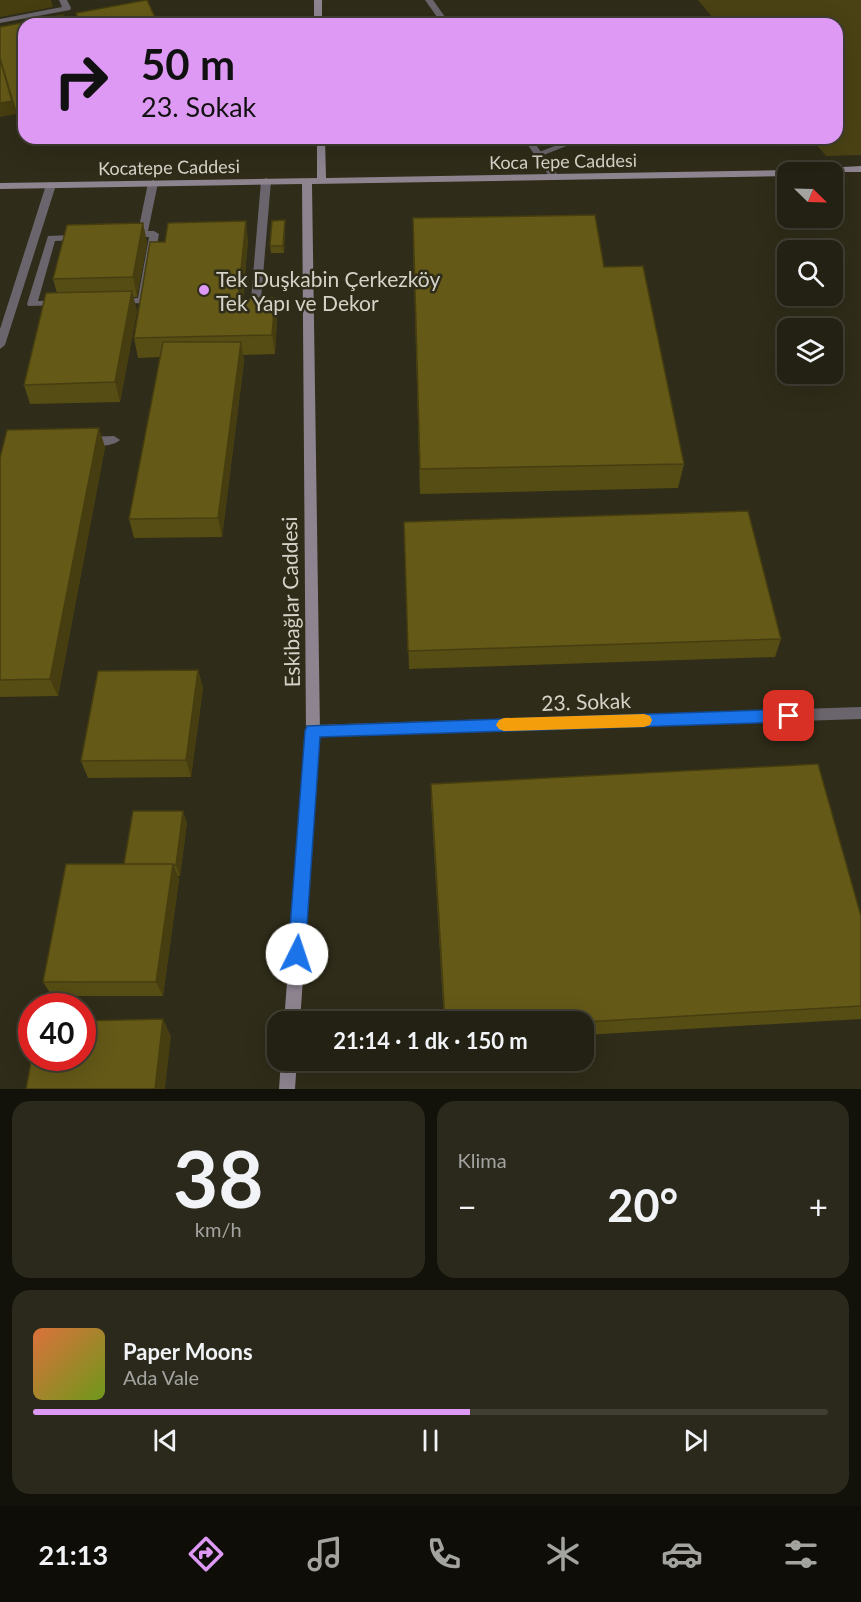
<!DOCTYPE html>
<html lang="tr">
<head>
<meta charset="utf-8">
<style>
	:root { --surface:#232113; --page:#2b291c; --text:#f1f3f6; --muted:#a3a3a0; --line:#403e33; --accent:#dd99f3 }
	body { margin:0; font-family:Lato,sans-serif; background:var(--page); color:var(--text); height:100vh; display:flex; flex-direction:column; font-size:22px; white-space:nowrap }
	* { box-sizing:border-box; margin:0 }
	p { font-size:20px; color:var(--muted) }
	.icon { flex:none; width:33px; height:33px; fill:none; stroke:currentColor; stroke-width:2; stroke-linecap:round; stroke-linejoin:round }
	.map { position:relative; height:1089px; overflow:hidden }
	.side { display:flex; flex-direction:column; gap:12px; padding:12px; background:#13120a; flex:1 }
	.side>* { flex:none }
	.hud { position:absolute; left:18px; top:18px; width:825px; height:126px; border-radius:18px; box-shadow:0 6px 24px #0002,0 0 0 2px var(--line); background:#dd99f3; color:#111; overflow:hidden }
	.needle { width:39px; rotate:113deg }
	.controls { position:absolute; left:777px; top:162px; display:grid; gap:12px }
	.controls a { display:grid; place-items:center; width:66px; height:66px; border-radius:12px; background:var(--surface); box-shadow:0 6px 24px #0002,0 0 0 2px var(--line); font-size:30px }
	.speed { position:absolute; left:18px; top:993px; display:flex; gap:12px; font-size:30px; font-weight:700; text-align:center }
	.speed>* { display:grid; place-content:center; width:78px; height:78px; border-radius:50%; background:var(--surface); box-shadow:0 6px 24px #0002,0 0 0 2px var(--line); line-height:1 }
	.speed .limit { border:9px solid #d22; background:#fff; color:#111 }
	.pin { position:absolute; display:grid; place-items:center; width:51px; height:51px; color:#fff; margin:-26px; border-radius:12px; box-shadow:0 3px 9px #0006 }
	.me { position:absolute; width:66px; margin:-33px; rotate:4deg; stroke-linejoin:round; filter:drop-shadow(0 0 4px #0008) }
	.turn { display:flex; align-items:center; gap:21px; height:126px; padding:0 24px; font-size:27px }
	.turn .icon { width:78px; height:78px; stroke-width:2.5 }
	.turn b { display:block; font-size:42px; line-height:51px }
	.big { font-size:45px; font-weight:700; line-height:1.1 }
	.side .tile { flex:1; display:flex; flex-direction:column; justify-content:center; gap:9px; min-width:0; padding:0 21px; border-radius:18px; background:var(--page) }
	.side .dial { align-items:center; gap:0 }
	.dial b { font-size:78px; line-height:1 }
	.song { display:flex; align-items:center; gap:18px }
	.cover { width:72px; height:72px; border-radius:9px; background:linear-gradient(135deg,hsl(20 70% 55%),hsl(80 70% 35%)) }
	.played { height:6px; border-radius:3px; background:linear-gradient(90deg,var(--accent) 55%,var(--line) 55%) }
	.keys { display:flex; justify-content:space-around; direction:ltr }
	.heat { display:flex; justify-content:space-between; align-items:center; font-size:33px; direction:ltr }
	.side .tiles { flex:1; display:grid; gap:12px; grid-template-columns:1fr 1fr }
	.tile:last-child { grid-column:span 2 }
	.trip { position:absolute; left:267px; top:1011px; width:327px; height:60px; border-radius:18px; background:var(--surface); box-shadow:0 6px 24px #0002,0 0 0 2px var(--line); font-weight:700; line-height:60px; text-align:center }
	.tab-bar { display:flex; height:96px; justify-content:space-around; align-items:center; background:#0e0d08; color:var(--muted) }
	.tab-bar .icon { width:42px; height:42px }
	.tab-bar .selected { color:var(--accent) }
	.tab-bar b { font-size:27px; color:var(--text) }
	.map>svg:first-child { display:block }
	.green { fill:#4a4214 }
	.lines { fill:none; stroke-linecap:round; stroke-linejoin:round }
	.lane { fill:#6a646c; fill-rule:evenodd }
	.street { fill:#6a646c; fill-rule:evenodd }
	.secondary { fill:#8d8490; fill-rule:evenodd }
	.wall { fill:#564d14 }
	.shaded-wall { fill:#463e10 }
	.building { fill:#645917; stroke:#463e10; stroke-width:1.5 }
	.route { fill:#1a73e8; stroke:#114b97; stroke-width:1.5 }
	.slow { fill:#f59e0b }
	.poi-dot { fill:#dd99f3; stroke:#2f2c19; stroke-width:2 }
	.labels { text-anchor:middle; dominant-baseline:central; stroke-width:5; stroke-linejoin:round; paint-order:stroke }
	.far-street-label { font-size:18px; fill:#d5d3c8; stroke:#2f2c19 }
	.poi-label { font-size:21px; fill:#d5d3c8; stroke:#2f2c19; text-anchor:start }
	.street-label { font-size:21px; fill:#d5d3c8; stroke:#2f2c19 }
</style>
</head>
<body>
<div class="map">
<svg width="861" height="1089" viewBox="0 0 861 1089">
	<rect width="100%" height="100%" fill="#2f2c19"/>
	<!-- green -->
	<path class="green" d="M698 0H861V155L826 156 811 138H837V24H718Z"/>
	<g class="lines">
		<!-- lane -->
		<path class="lane" d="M59 0H67L71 8 70 10 0 23V19L62 7Z
			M564 138H572L574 143 541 156H535L534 154 565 142Z
			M266 178 271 181 260 311 255 314 250 311 261 181Z
			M153 180 158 183 148 231H154L159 234 146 303 28 306 27 304 48 236 138 232 148 183ZM144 237H149L138 298 38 301 55 241Z
			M114 436 120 440C113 447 89 448 82 441L88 437Z"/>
		<!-- street -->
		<path class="street" d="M425 0H433L450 24H442Z
			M523 138H531L560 178 558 180H552Z
			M51 182 56 185 5 345 0 349V329L46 185Z
			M861 707V719L313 737 308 735 306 731 308 727 313 725Z"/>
		<!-- secondary -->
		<path class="secondary" d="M314 0H322V24H314Z
			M317 138H325L326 178 789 170 861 166V172H788V176L312 184 320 731 300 1022H284L306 731 302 184 0 189V183L317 178Z
			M281 1060H297L295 1089H279Z"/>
	</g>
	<!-- wall -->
	<path class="wall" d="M285 220V227L284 253H271L270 246Z
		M143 223 147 243 137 297H133L137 311 120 402 30 404 24 385 57 293 53 279Z
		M248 240 243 299 275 298 277 318 275 354 243 355 244 361 222 537 134 538 129 519 160 357 138 358 134 338Z
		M413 243 604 267 684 464 678 488 420 494Z
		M105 447 58 696 0 697V458Z
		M404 522 781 639 775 657 409 669Z
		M198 670 203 688 191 777 88 778 81 761Z
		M431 784 861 916V1019L584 1035V1022H444L431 801Z
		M187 822 180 876H178L179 879 163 996H52L43 982 125 864Z"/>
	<!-- shaded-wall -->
	<path class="shaded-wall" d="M0 0H51L53 7 0 17Z
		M12 101 16 114 0 117V103Z
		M24 121V138H40L24 141 19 122Z
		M285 220V227L284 253 283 246Z
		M246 221 248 240 241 319 238 299Z
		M143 223 147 243 137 297 133 277Z
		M132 291 137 311 120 402 115 382Z
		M275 298 277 318 275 354 272 335Z
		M241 342 244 361 222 537 218 518Z
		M99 428 105 447 58 696 50 679Z
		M198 670 203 688 191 777 186 760Z
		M183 811 187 822 180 876 176 865Z
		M173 864 179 879 163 996 156 982Z
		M163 1019 171 1036 165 1089H155Z"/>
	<!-- building -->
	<path class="building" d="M147 0 158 24H80L76 13Z
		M63 15 66 24H24V121L19 122 0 58V27Z
		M0 59 12 101 0 103Z
		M595 215 604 267 643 266 684 464 420 469 413 218Z
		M285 220 283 246H270L272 221Z
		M246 221 238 299 275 298 272 335 134 338 150 242H165L168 223Z
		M143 223 133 277 53 279 67 225Z
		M132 291 115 382 24 385 46 293Z
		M163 342H241L218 518 129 519Z
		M99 428 50 679 0 680V458L7 430Z
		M748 511 781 639 408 651 404 522Z
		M198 670 186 760 81 761 98 671Z
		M818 764 861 916V1006L584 1022H445L431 784Z
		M133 811H183L176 865H173V864H124Z
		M66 864H173L156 982H43Z
		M163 1019 155 1089H26L32 1057V1058H82V1021Z"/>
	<!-- route -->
	<path class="route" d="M789 709 795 711 797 716 795 720 789 722 320 737 305 954 303 960 297 963 291 960 288 954 305 731 307 726Z"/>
	<!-- slow -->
	<path class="slow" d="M644 714 650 716 652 720 650 725 644 727 504 731 499 729 496 725 499 720 504 718Z"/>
	<!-- markers -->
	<circle class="poi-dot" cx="204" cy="290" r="6"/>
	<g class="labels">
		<!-- far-street labels -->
		<g class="far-street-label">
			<text transform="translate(563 161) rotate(-1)">Koca Tepe Caddesi</text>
			<text transform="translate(169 167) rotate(-1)">Kocatepe Caddesi</text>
		</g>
		<!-- poi labels -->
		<g class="poi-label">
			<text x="216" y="278">Tek Duşkabin Çerkezköy<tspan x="216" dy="24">Tek Yapı ve Dekor</tspan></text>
		</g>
		<!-- street labels -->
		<g class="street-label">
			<text transform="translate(290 602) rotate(-91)">Eskibağlar Caddesi</text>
			<text transform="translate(586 701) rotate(-2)">23. Sokak</text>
		</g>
	</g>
</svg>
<div class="controls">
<a><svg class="needle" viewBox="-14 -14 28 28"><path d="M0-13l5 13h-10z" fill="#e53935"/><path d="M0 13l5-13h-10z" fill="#a3a3a0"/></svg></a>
<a><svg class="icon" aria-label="search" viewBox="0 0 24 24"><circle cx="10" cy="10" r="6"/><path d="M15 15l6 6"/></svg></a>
<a><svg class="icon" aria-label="layers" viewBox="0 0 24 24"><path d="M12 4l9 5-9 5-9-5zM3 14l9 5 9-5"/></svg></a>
</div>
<div class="speed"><div class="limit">40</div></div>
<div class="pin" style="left:789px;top:716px;background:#d93025"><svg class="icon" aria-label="arrive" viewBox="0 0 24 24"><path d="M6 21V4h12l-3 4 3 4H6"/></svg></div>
<svg class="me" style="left:297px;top:954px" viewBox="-20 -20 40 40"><circle r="19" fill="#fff"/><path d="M0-13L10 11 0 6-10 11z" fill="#1a73e8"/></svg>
<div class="trip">21:14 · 1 dk · 150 m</div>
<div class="hud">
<div class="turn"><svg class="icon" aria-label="right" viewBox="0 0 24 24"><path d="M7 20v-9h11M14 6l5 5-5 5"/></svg><div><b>50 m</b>23. Sokak</div></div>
</div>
</div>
<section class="side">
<div class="tiles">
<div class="tile dial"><b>38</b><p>km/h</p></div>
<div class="tile"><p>Klima</p>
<div class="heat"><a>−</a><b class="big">20°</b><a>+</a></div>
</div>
<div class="tile">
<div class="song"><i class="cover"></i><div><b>Paper Moons</b><p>Ada Vale</p></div></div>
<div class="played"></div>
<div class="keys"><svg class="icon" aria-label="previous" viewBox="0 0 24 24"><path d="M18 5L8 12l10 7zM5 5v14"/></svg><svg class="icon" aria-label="pause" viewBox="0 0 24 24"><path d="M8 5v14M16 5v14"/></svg><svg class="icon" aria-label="next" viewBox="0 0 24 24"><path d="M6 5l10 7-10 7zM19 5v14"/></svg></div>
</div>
</div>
</section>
<nav class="tab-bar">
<b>21:13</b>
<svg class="icon selected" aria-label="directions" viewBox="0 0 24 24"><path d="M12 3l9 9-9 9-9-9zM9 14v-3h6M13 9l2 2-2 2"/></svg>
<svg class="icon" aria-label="music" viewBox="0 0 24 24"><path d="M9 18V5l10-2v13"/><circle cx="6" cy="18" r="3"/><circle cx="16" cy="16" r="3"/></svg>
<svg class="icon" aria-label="phone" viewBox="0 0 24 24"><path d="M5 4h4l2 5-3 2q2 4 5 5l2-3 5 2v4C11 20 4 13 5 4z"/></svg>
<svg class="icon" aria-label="climate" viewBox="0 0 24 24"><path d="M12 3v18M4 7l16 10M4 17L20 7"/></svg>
<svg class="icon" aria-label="car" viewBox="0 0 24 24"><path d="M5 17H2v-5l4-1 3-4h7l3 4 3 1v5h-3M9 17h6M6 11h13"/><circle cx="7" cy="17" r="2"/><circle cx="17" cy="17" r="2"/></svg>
<svg class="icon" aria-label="filters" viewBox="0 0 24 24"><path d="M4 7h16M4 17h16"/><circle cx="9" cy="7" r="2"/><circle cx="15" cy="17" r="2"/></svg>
</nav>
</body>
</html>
